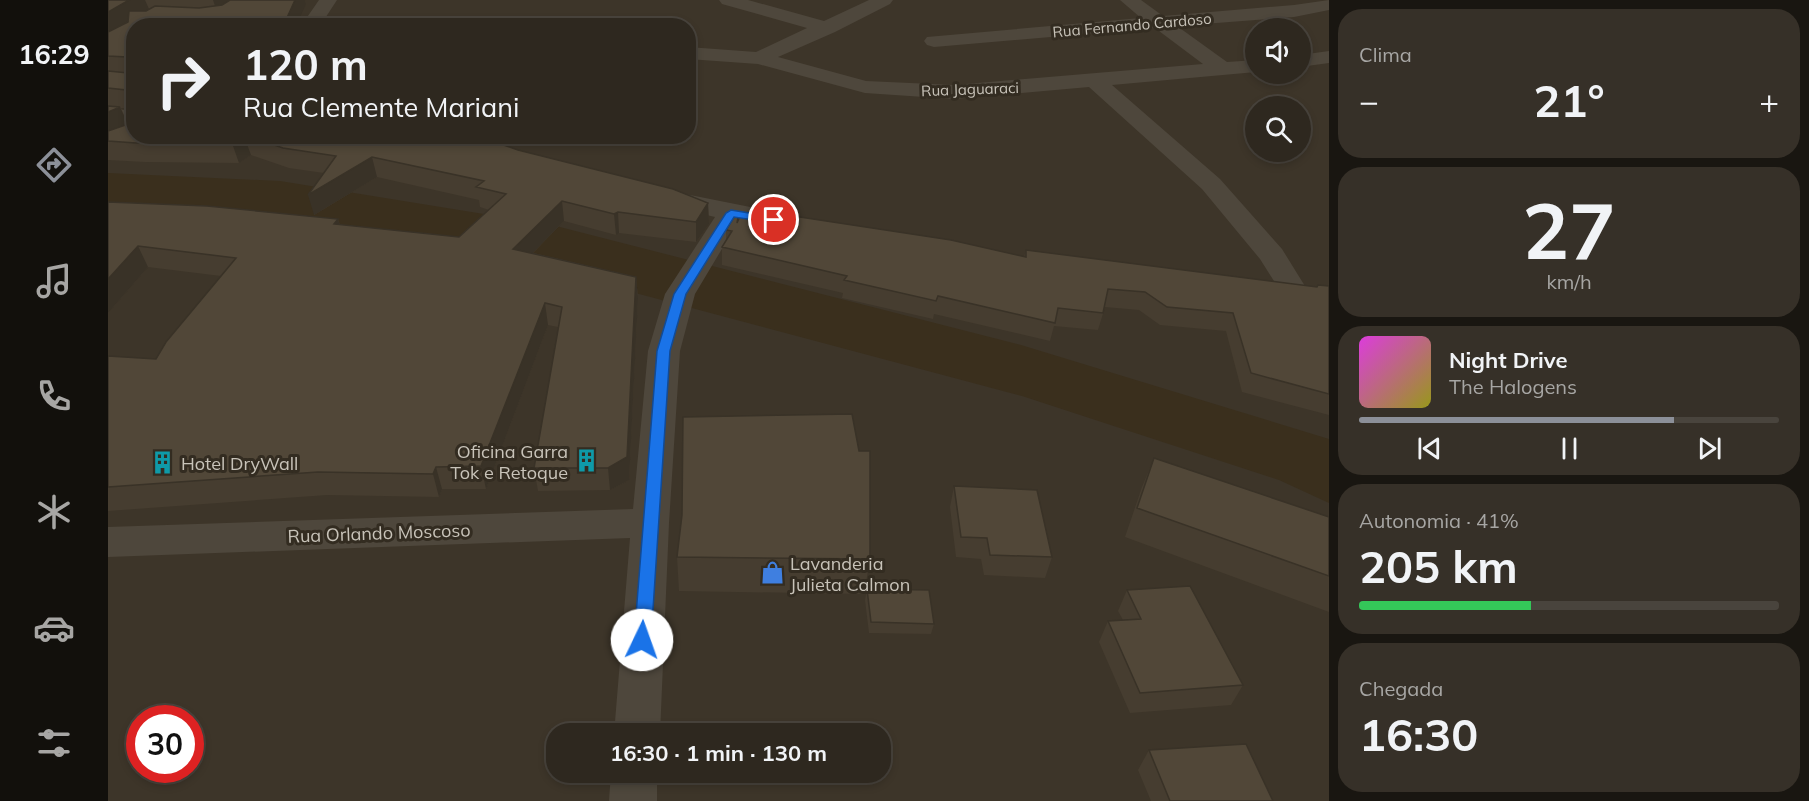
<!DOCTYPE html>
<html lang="pt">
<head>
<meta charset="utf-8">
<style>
	:root { --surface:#2e281f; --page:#363028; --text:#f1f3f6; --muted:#a7a6a4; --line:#49443d; --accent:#8c9099 }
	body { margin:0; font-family:Mulish,sans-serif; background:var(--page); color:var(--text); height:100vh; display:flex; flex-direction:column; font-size:22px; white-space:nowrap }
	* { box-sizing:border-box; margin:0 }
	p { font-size:20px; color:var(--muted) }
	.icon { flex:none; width:33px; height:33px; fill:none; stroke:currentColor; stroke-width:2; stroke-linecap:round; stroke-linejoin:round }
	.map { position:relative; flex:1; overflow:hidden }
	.side { display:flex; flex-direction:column; gap:9px; padding:9px; background:#191611; width:480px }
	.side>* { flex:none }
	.banner { position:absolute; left:18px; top:18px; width:570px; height:126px; border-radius:24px; box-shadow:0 3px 9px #0003,0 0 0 2px var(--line); background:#2e281f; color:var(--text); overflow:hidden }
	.controls { position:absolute; left:1137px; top:18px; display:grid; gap:12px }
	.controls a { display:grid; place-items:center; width:66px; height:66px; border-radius:50%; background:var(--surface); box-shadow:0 3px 9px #0003,0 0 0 2px var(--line); font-size:30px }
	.speed { position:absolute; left:18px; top:705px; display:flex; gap:12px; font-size:30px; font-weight:700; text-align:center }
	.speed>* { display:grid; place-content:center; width:78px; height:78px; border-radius:50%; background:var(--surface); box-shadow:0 3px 9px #0003,0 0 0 2px var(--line); line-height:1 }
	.speed .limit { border:9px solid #d22; background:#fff; color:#111 }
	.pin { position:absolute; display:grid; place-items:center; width:51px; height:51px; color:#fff; margin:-26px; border:3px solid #fff; border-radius:50%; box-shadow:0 2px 6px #0007 }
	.me { position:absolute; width:66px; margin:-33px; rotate:3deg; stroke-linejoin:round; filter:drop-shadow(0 0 4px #0008) }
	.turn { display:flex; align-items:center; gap:21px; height:126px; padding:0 18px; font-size:27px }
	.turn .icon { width:78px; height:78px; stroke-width:2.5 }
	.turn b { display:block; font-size:42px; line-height:51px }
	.big { font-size:45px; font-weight:700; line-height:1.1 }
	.side .card { flex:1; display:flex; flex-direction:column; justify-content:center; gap:9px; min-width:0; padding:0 21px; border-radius:24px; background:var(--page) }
	.side .dial { align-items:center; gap:0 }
	.dial b { font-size:78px; line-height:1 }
	.song { display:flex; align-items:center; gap:18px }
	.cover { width:72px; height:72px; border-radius:9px; background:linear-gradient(135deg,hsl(300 70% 55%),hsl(60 70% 35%)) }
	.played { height:6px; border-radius:3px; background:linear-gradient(90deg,var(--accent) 75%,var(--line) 75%) }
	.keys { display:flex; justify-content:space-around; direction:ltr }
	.heat { display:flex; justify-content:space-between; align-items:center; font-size:33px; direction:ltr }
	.charge { height:9px; border-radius:4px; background:linear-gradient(90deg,#34c759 41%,var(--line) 0) }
	.trip { position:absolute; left:438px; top:723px; width:345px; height:60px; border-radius:24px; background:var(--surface); box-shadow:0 3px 9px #0003,0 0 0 2px var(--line); font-weight:700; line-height:60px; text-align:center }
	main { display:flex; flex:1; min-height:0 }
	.tabs { display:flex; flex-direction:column; width:108px; justify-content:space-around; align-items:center; background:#12100c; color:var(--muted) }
	.tabs .icon { width:42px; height:42px }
	.tabs .selected { color:var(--accent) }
	.tabs b { font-size:27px; color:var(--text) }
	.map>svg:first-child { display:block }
	.water { fill:#3a2f1d }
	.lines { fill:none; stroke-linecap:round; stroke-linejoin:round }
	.minor { fill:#4e473c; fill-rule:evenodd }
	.wall { fill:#463d30; fill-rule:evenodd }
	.shaded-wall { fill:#393227 }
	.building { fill:#514738; stroke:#393227; stroke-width:1.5 }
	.route { fill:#1a73e8; stroke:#114b97; stroke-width:1.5 }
	.labels { text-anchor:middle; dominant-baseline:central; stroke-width:6; stroke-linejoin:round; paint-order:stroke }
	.far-street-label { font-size:15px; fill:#c8c3b9; stroke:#332c21 }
	.poi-label { font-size:18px; fill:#c8c3b9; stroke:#332c21; text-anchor:start }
	.street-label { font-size:18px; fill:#c8c3b9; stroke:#332c21 }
</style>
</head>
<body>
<main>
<nav class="tabs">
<b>16:29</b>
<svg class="icon selected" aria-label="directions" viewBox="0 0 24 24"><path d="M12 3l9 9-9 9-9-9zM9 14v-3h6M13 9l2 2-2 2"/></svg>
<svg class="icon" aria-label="music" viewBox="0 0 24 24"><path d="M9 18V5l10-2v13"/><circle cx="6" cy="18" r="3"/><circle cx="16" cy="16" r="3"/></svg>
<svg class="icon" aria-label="phone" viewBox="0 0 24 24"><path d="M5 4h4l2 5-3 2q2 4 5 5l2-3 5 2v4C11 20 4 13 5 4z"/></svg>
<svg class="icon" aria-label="climate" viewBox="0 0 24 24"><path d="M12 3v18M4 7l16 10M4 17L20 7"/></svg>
<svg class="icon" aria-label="car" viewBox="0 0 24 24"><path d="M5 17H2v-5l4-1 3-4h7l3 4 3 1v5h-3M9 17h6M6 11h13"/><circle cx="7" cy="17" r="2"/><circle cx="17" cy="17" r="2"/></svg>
<svg class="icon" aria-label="filters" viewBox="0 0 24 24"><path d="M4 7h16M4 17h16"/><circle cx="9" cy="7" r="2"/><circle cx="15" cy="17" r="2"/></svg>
</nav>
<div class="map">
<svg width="1221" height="801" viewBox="0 0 1221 801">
	<rect width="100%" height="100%" fill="#3d3529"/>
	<!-- water -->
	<path class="water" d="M0 173 172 181 444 225 913 345 1221 439V503L1171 480 914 396 535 295 262 228 0 205Z"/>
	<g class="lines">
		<!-- minor -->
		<path class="minor" d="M211 0H229L212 26H193Z
			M611 0H640L716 21 761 0H785L782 4 727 32 670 57 758 81 846 85 1095 64 1047 28 826 47 819 45 816 41 819 37 1033 18 1012 0H1033L1055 16 1186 5 1221 0V10L1186 17 1069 26 1119 62 1148 60V72L1004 85 1112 179 1174 249 1200 291 1196 297 1186 300 1176 297 1152 259 1094 189 981 87 846 99 757 93 650 64 580 59V47L648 52 699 28 614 4Z
			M1221 51V63L1192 67V55Z
			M0 108 26 111V125L0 122Z
			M557 190 677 214 686 216 690 222 686 228 677 230 630 222 587 294 572 351 561 523 552 734H506L522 538 0 557V527L525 509 540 351 557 294 607 217 548 203 544 198 548 193Z
			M503 772H549V801H501Z"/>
	</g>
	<!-- wall -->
	<path class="wall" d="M0 0H120V1L122 0H197L198 4 26 26V136H355L369 142 410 150 600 203 601 224 588 242 511 233 508 235 456 221 425 253 528 277 530 298 521 480 502 490 430 491 426 468 450 327 440 325 378 489H334L331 497 219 495 0 511V356L48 359 113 276 40 267 0 313V202L230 219 232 225 351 237 381 210 372 207 371 200 269 177 206 215 216 173 181 168 143 155 131 163 37 162 0 160ZM13 108H20V114L24 123 20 124Z
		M630 220 916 257 918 250 1209 287 1221 286V415L1134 392 1118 331 1052 325 1031 310 997 307 990 330 946 326 942 341 826 314 825 319 734 298 735 293 614 265V247L618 241V230Z
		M1046 458 1221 517V612L1017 537 1034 487Z
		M846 486 944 557 937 578 876 575 873 559 848 557 842 507Z
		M569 557 762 559 756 594 571 591Z
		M759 589 826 624 823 634 761 633 757 600Z
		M1019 590 1135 685 1123 705 1022 713 991 642 1000 621 1015 620 1010 611Z
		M1041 750 1165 801H1043L1030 770Z"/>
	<!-- shaded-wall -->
	<path class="shaded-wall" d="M21 0H37L41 9 0 33V12Z
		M105 0H120L121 3 108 9Z
		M187 0H197L198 4 188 26H177L178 20Z
		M12 107 21 127 0 135V112Z
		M135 136H136L143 155 131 163 124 143Z
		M264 157 269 177 206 215 200 195Z
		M454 201 456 221 408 270 405 249Z
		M600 203 601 224 588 242V222Z
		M510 212 511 233 508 235 506 214Z
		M230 219 236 240 226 224Z
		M30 246 40 267 0 313V279Z
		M528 277 530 298 521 480 502 490 500 468Z
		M437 303 440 325 378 489 373 466Z
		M328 467 334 489 331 497 325 474Z"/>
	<!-- building -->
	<path class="building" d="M0 0H21L0 12Z
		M122 0H187L178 20 177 26H26V114H20L18 90 0 88V71L20 73 21 60 19 57 0 56V32L20 22 21 11H38L47 6 91 8 114 5Z
		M0 106 12 107 0 112Z
		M26 122V136H135L124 143H28L0 141V131Z
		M139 136H355L369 142 375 138 410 150 565 189 600 203 588 222 510 212 506 214 454 201 405 249 528 277 519 457 500 468H426L454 307 437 303 373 466 328 467 325 474 210 472 0 487V356L48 359 58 342 128 258 30 246 0 279V202L99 206 230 219 226 224 351 237 398 194 368 187 376 181 264 157 200 195 228 156 175 148Z
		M646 210 843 240 918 257V250L1209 287 1210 285 1221 286V394L1143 373 1125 313 1059 307 1037 292 1000 289 995 313 950 308 947 323 830 296 828 301 736 280 739 276 614 247 624 231 618 230 627 215 630 217 629 223 633 214 640 216Z
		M744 414 751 451H762V559L569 557 574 515 575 417Z
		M1046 458 1221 517V576L1029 508Z
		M846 486 929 490 944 557 882 555 879 538 853 537Z
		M1082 586 1135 685 1032 693 1000 621 1033 619 1019 590Z
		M759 589 821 590 826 624 763 622Z
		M1138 744 1165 801H1062L1041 750Z"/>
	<!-- route -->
	<path class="route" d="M623 210 666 217 671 220 666 223 626 217 578 294 562 351 543 640 541 645 534 647 528 645 526 640 549 351 566 294 618 213Z"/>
	<!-- icons -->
	<defs>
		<symbol id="building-bare" viewBox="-9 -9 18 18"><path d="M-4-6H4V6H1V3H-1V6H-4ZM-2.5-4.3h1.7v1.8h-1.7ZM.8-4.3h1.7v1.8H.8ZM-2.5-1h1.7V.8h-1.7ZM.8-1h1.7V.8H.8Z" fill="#0f9aa8" stroke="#332c21" stroke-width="2.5" paint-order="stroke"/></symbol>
		<symbol id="shop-bare" viewBox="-9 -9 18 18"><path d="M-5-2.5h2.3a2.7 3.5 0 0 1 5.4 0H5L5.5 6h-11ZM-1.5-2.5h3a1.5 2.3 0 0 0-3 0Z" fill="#3f7fe0" stroke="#332c21" stroke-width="2.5" paint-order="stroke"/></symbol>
	</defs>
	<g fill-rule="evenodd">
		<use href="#building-bare" x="462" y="444" width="33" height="33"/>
		<use href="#building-bare" x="38" y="446" width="33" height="33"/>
		<use href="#shop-bare" x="648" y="556" width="33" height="33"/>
	</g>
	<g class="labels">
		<!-- far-street labels -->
		<g class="far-street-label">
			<text transform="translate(1024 25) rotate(-5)">Rua Fernando Cardoso</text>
			<text transform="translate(862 89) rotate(-2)">Rua Jaguaraci</text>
		</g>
		<!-- poi labels -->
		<g class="poi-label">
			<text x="460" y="451" text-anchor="end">Oficina Garra<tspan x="460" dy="21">Tok e Retoque</tspan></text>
			<text x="73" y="463">Hotel DryWall</text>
			<text x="682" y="563">Lavanderia<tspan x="682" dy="21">Julieta Calmon</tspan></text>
		</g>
		<!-- street labels -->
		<g class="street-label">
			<text transform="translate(271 533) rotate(-2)">Rua Orlando Moscoso</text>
		</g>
	</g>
</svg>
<div class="controls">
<a><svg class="icon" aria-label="sound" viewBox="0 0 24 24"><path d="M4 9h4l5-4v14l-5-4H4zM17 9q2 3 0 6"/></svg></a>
<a><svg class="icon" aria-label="search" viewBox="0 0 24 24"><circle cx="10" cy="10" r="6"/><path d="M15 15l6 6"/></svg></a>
</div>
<div class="speed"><div class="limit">30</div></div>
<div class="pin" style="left:666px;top:220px;background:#d93025"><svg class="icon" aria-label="arrive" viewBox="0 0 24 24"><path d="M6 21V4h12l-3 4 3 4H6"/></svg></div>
<svg class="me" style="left:534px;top:640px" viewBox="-20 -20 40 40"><circle r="19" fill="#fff"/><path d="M0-13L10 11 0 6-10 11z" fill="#1a73e8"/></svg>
<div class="trip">16:30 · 1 min · 130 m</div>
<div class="banner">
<div class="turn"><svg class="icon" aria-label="right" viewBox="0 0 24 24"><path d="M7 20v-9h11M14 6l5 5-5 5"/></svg><div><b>120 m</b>Rua Clemente Mariani</div></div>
</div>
</div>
<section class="side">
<div class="card"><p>Clima</p>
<div class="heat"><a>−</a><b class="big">21°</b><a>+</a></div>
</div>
<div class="card dial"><b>27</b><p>km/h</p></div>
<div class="card">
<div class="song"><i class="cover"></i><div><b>Night Drive</b><p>The Halogens</p></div></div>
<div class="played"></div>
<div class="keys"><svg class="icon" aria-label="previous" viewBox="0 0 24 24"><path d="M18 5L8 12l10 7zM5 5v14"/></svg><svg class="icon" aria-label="pause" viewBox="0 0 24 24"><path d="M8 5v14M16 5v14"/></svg><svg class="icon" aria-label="next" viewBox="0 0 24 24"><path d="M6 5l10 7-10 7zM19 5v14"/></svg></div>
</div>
<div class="card"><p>Autonomia · 41%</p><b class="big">205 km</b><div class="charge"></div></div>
<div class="card"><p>Chegada</p><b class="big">16:30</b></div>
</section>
</main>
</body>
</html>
